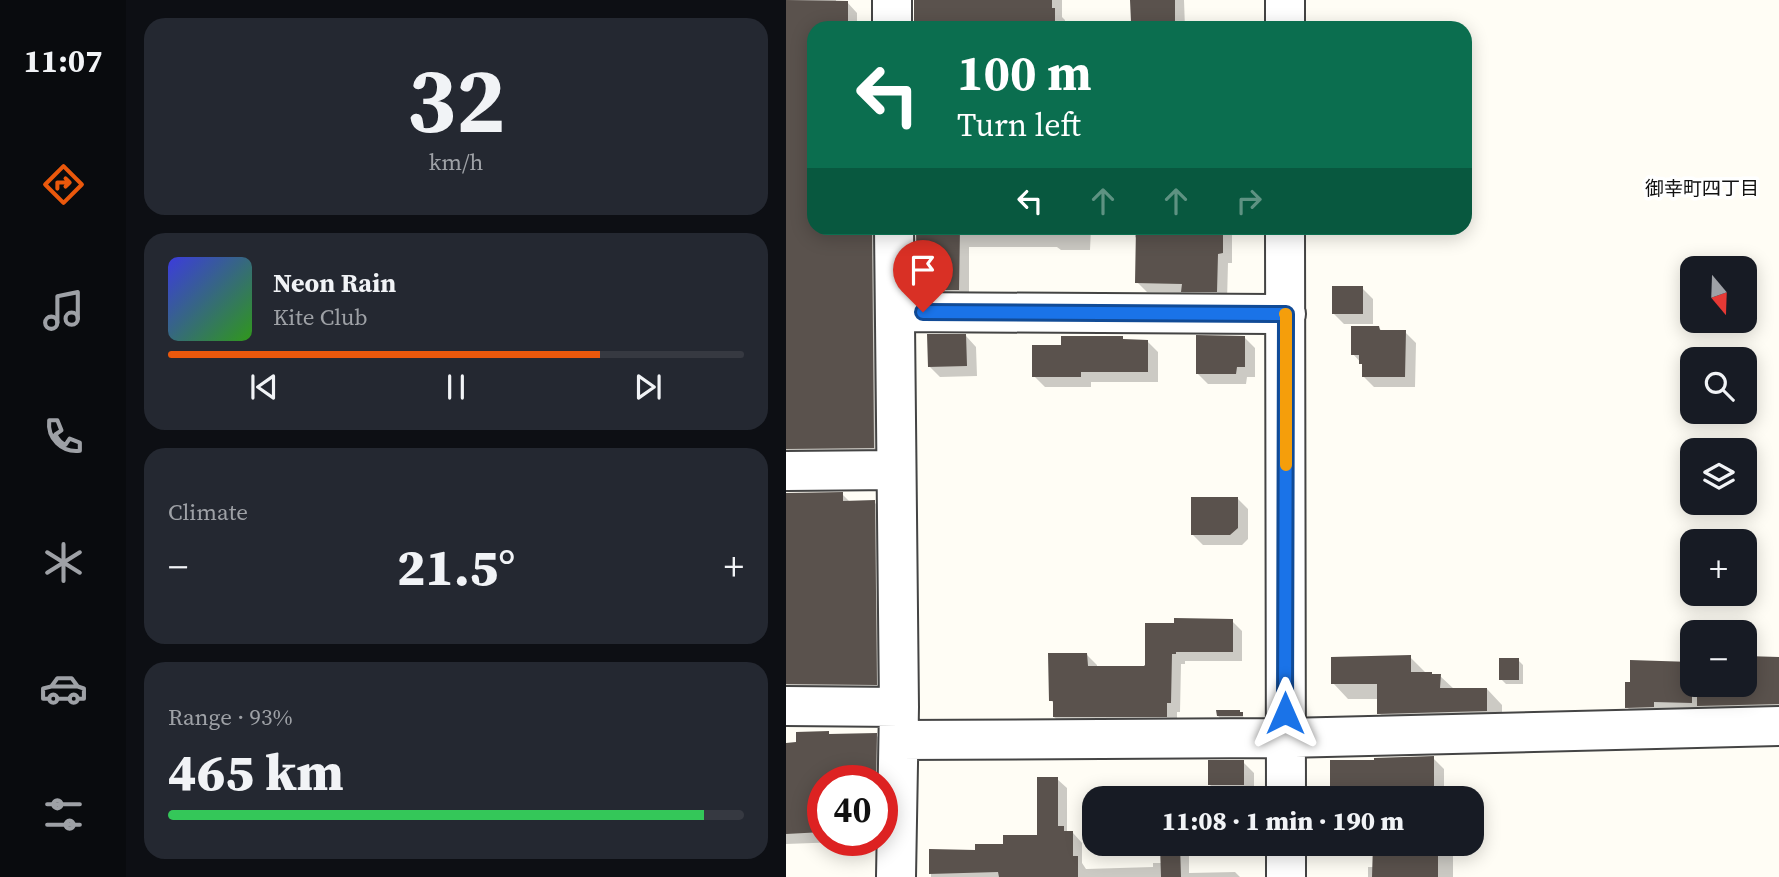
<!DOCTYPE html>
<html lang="en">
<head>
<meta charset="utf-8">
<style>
	:root { --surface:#171b24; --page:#242831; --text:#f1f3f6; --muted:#9ea1a6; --line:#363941; --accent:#ea580c }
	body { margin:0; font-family:"Source Serif 4","Noto Sans JP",serif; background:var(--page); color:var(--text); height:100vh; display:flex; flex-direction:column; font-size:26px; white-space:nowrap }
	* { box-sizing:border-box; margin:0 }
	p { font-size:23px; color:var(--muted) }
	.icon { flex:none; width:38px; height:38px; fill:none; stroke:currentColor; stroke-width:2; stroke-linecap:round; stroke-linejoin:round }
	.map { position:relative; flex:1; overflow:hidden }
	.side { display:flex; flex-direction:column; gap:18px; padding:18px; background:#0d0f14; width:660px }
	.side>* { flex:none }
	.hud { position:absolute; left:21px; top:21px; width:665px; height:214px; border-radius:21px; box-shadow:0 4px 18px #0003; background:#0b6e4f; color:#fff; overflow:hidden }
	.needle { width:46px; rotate:161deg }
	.controls { position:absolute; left:894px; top:256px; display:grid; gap:14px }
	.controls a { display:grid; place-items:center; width:77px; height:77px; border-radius:14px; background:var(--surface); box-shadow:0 4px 18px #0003; font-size:35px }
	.speed { position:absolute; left:21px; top:765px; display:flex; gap:14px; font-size:35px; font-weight:700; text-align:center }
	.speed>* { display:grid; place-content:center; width:91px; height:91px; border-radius:50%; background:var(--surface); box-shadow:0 4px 18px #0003; line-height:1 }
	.speed .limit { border:10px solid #d22; background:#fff; color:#111 }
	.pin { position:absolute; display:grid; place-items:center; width:60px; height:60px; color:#fff; margin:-72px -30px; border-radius:50% 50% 50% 0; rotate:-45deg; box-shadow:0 0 7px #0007 }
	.pin .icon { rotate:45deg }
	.me { position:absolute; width:77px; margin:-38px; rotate:0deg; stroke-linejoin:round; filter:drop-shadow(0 0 5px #0008) }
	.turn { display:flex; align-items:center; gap:24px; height:147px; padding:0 35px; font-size:32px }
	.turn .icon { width:91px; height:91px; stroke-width:2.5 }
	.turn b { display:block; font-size:49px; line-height:60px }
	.lanes { display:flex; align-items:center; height:66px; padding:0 35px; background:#0003; justify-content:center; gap:35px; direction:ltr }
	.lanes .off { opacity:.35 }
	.big { font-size:52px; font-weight:800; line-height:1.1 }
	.side .card { flex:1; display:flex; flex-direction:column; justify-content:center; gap:10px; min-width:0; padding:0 24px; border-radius:21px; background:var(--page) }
	.side .dial { align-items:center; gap:0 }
	.dial b { font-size:91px; line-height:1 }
	.song { display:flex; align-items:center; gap:21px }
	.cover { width:84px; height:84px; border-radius:10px; background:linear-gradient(135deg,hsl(240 70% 55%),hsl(110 70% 35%)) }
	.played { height:7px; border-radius:4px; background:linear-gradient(90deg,var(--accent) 75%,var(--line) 75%) }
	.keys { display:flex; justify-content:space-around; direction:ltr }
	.heat { display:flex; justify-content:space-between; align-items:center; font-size:38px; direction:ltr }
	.charge { height:10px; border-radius:5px; background:linear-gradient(90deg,#34c759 93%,var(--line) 0) }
	.trip { position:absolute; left:296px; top:786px; width:402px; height:70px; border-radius:21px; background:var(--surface); box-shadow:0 4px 18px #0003; font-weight:800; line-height:70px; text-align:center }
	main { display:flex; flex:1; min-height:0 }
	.tabs { display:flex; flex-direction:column; width:126px; justify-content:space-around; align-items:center; background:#090b0e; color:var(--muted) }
	.tabs .icon { width:49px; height:49px }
	.tabs .selected { color:var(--accent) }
	.tabs b { font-size:32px; color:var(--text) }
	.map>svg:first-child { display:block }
	.shadow { fill:#0003 }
	.building { fill:#5a524d }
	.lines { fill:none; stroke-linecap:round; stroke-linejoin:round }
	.minor-casing { stroke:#444; stroke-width:42 }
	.minor { stroke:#fff; stroke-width:38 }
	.route-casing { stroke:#114b97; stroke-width:18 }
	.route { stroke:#1a73e8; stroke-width:12 }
	.slow { stroke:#f59e0b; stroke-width:12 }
	.labels { text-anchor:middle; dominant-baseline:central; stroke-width:7; stroke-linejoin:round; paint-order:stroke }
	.neighbourhood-label { font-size:19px; fill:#111; stroke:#fff }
</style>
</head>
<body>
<main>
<nav class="tabs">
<b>11:07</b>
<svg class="icon selected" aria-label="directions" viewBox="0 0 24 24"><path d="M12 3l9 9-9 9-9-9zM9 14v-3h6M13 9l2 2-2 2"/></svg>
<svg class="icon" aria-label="music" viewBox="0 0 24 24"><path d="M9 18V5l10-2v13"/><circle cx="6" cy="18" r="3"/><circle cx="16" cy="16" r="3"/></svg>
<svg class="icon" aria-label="phone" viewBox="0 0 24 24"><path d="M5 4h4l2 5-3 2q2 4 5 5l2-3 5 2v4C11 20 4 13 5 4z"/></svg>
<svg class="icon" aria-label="climate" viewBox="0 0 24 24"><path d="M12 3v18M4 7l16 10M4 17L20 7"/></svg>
<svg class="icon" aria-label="car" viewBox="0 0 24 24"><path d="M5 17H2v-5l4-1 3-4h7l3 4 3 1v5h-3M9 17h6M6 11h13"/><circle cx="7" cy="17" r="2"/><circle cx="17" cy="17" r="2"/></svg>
<svg class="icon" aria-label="filters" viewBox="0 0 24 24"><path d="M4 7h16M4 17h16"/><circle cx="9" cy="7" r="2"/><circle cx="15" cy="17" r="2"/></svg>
</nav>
<section class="side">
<div class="card dial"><b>32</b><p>km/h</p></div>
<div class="card">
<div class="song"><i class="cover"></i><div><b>Neon Rain</b><p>Kite Club</p></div></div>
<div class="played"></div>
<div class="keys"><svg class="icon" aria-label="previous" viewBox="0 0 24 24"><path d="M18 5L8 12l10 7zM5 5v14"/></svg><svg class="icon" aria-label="pause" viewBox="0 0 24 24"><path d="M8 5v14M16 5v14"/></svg><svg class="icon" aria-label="next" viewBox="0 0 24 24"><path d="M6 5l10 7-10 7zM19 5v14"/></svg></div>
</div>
<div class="card"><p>Climate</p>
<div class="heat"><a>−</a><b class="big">21.5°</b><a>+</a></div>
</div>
<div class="card"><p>Range · 93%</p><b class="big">465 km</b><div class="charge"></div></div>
</section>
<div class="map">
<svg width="994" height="877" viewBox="0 0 994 877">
	<rect width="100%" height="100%" fill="#fffdf5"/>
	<!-- shadow -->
	<path class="shadow" d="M0 0H50V2H61L71 13V28H28V228H99L98 458 0 462Z
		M130 0H276V17L279 20V28H130Z
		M358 0H398L399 28H346V2Z
		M132 228H305L304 250H275L271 247H183V300H142L132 290Z
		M349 228H446V263H442L441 301H407L399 293 361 292 351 282 352 239 349 237Z
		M576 288 587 299V324H558L547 313Z
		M593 328 596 331 619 332 630 343 629 387H588L578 377V366L567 354Z
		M180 336 190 347 191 376 154 377 143 366Z
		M458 337 469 348V377H461L460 384H422L411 373Z
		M336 338 339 341H361L372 352V382H305V387H259L248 376 276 346Z
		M56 494 64 502H88L98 512 100 694 0 696V495Z
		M452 499 462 509V539L456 545H417L406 534Z
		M446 621 456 631V661H399V664H395L394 712H391V726L278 727 268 717V704L265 700 301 655 311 665V668H358Z
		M624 657 639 672 648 676H654L668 689H701L716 705V726L608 728 593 713V699H562L547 683Z
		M959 658 994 659V714L850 717 841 707 845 683V661L906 663V684H959Z
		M732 660 737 665V684H720L715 679Z
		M453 712 461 721H437L432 716Z
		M42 733 46 736 90 735 100 745 96 780H37V840H54V842L0 844V744H11Z
		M647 758 658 769V798H552L546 792Z
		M457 762 468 773V795H434L423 784Z
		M271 779 281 788V831L287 833 296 843V863L300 869 367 867V863H376L394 846 403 856V873L449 872 454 877H145V851H191L252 836Z
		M588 844H658L667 852V877H582V867H588Z"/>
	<!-- building -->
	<path class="building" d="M0 0 62 1V28H28V228H86L88 448 0 449Z
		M128 0H266V8H269V28H128Z
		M344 0H389V28H363V22H345Z
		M130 228H174L173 290H131Z
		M350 228H437V253L432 254 431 292H395L396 284 349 283Z
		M546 286H577V314H546Z
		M565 326H593L594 330H620L619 377H576V364H573V355H565Z
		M141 334H180L181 366 142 367Z
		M410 335 459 336V367H451L450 374H410Z
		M275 336H337V339L362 340V372H295V377H246V345H275Z
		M57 492V501L89 500 91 685 0 684V493Z
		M405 497H452V528L444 535H405Z
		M388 618 447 619V652H390V654H386L385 703H381V717H267V701H263L262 653H301L302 666H358L359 665V623H388Z
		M625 655V672H646V674H655L654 688H701V711L591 714V684H545V657Z
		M959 656 993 657V704L911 706V684H959Z
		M713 658H733V680H713Z
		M844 660 906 662V703L868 702V707L839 708V682H844Z
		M430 710H454V712H457V716H431Z
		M43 731V734L91 733 90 780H37V832L0 834V743L10 742V732Z
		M648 756V796H588V793H544V760H588V758Z
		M422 760H458V785H422Z
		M251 777H272V826H278V831H287V856H292V877H213L212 872 143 874V849L189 850V844H217V835H251Z
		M587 844H652V877H586Z
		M374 845H394L395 877H375Z"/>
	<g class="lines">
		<defs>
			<path id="minor" d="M106 0V28
				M499 0V28
				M108 228 113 707 110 877
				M499 228 500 798
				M109 312 500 314
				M0 471 110 470
				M0 706 113 707
				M113 740 499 738 994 726
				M500 844V877"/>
		</defs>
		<!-- minor casing -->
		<use href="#minor" class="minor-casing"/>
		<!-- minor -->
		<use href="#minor" class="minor"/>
	</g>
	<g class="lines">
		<defs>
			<path id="route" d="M137 312 500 314 499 713"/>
		</defs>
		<!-- route casing -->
		<use href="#route" class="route-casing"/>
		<!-- route -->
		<use href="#route" class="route"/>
		<!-- slow -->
		<path class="slow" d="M499 314H500V465"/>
	</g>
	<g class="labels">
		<!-- neighbourhood labels -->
		<g class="neighbourhood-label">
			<text x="916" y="188">御幸町四丁目</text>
		</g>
	</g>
</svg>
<div class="controls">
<a><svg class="needle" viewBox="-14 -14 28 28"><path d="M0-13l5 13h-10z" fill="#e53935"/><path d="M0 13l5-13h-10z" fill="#9ea1a6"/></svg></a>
<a><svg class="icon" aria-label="search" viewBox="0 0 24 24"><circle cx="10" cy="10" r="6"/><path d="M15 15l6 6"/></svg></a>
<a><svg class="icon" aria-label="layers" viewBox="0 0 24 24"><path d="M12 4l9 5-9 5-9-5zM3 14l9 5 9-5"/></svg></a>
<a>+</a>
<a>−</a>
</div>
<div class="speed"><div class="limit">40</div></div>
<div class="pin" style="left:137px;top:312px;background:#d93025"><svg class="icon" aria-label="arrive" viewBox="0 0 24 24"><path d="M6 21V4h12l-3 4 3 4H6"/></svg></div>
<svg class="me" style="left:499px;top:713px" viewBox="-20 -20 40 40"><path d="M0-17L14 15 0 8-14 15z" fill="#1a73e8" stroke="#fff" stroke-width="4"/></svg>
<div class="trip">11:08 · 1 min · 190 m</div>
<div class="hud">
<div class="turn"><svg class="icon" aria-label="left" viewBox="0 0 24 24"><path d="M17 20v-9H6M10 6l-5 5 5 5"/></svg><div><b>100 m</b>Turn left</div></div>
<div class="lanes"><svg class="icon" aria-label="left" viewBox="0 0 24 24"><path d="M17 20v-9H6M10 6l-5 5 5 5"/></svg><svg class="icon off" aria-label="ahead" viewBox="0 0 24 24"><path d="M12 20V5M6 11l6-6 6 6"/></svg><svg class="icon off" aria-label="ahead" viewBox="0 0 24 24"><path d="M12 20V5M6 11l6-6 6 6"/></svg><svg class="icon off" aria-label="right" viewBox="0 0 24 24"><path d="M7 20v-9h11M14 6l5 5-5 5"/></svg></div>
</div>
</div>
</main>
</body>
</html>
